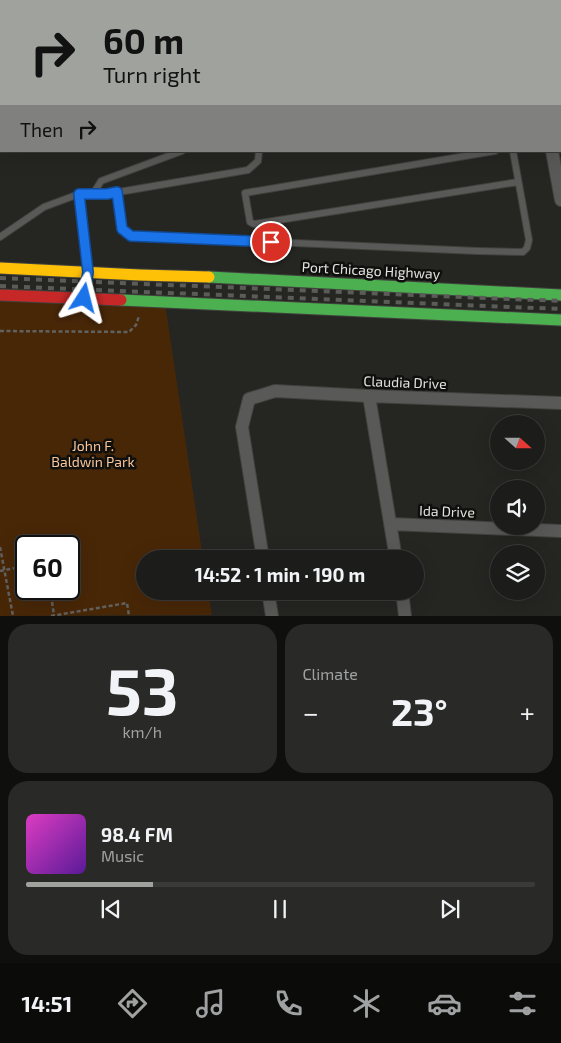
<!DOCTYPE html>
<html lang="en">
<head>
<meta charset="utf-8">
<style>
	:root { --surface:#1c1c1a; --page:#292927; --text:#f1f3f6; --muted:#a0a1a2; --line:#3a3a39; --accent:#a0a29e }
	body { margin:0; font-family:"Exo 2",sans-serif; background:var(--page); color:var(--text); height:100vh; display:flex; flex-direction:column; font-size:19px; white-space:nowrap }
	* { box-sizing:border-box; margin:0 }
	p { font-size:16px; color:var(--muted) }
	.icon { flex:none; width:28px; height:28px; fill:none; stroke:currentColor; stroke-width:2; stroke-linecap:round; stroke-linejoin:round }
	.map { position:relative; height:616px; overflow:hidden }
	.side { display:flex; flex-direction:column; gap:8px; padding:8px; background:#0f0f0e; flex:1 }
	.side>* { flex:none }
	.banner { position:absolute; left:0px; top:0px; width:561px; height:152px; box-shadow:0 5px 20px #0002,0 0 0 1px var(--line); background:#a0a29e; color:#111; overflow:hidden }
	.needle { width:32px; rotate:111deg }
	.buttons { position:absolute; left:490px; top:415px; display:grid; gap:10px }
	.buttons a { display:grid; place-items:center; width:55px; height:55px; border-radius:50%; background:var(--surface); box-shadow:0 5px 20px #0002,0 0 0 1px var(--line); font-size:25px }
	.speed { position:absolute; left:15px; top:535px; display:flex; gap:10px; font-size:25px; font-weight:700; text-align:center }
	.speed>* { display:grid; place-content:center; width:65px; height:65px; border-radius:50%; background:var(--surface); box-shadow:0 5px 20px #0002,0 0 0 1px var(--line); line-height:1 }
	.speed .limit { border:2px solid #111; border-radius:8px; background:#fff; color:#111 }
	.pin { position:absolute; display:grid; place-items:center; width:42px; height:42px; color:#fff; margin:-21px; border:2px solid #fff; border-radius:50%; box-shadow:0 1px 5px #0007 }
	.me { position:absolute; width:55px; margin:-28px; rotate:9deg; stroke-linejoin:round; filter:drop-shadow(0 0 4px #0008) }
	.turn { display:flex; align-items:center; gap:18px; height:105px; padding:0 20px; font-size:22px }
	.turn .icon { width:65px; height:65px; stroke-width:2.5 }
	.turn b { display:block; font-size:35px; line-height:42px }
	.then { display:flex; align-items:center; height:48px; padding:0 20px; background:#0003; gap:10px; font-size:19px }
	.big { font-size:38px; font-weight:700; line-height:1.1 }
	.side .tile { flex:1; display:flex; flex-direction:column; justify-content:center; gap:8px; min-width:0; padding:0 18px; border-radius:20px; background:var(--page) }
	.side .dial { align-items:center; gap:0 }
	.dial b { font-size:65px; line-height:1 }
	.song { display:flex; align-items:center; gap:15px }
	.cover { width:60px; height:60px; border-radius:8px; background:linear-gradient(135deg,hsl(310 70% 55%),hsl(270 70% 35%)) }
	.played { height:5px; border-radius:2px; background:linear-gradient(90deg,var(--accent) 25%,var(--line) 25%) }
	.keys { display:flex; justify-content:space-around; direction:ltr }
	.heat { display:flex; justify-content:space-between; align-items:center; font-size:28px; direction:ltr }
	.side .tiles { flex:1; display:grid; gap:8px; grid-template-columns:1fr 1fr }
	.tile:last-child { grid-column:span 2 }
	.trip { position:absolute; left:136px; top:550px; width:288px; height:50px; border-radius:25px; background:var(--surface); box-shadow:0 5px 20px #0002,0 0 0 1px var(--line); font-weight:700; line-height:50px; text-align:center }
	.tab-bar { display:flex; height:80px; justify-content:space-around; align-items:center; background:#0b0b0a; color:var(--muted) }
	.tab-bar .icon { width:35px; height:35px }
	.tab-bar .active { color:var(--accent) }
	.tab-bar b { font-size:22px; color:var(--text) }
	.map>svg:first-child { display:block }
	.green { fill:#482707; fill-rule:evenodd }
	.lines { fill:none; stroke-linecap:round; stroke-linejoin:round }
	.lane-casing { stroke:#41423e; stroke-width:8 }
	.street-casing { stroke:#41423e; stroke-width:14 }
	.fast-casing { stroke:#41423e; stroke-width:13 }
	.slow-casing { stroke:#41423e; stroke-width:13 }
	.jam-casing { stroke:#41423e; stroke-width:13 }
	.path { stroke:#61625f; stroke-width:2.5; stroke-dasharray:4 2.5; stroke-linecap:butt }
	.lane { stroke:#595a57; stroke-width:6 }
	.street { stroke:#595a57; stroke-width:12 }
	.fast { stroke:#4caf50; stroke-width:11 }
	.slow { stroke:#ffc107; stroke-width:11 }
	.jam { stroke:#c62828; stroke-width:11 }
	.rail { stroke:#5b5c59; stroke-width:4; stroke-dasharray:6 6; stroke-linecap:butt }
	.route-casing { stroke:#114b97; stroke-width:12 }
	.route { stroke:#1a73e8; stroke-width:9 }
	.labels { text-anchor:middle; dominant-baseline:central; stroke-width:5; stroke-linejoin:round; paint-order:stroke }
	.street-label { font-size:14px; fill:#e3e4e0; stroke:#0f100d }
	.park-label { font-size:14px; fill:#fbc59b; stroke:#0f100d }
</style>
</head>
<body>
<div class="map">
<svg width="561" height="616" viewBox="0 0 561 616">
	<rect width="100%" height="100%" fill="#252622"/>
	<!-- green -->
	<path class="green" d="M0 295 165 303 203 559H145V591H208L212 615 0 616ZM26 546H69V589H26Z"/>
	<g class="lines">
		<defs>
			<path id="lane" d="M443 0V1
				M470 1 474 0
				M495 151 245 193 250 222 254 224 518 182
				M117 192 122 229 131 236 477 251 523 252 527 248 529 240 513 151
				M79 194 88 270
				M93 194 101 181 182 151
				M0 237 44 207 79 194H107L248 170 258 161 259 151"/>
			<path id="street" d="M524 0V1
				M552 151 561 200
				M369 396 396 559
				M391 524 561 531
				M263 559 242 427 249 399 275 391 369 396 561 403
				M268 591 272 616
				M402 591 405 616"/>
			<path id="fast" d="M209 277 561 295
				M121 300 561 320"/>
			<path id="slow" d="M0 268 140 275 209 277"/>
			<path id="jam" d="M0 295 121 300"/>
		</defs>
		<!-- lane casing -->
		<use href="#lane" class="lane-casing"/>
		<!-- street casing -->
		<use href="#street" class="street-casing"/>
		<!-- fast casing -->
		<use href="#fast" class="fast-casing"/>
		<!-- slow casing -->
		<use href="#slow" class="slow-casing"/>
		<!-- jam casing -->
		<use href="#jam" class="jam-casing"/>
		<!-- path -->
		<path class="path" d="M0 331 129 332 136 325 139 316
			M57 546 76 545
			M0 547 13 616
			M0 571 26 566
			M52 602 54 615
			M51 616 127 603 129 616"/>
		<!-- lane -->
		<use href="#lane" class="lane"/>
		<!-- street -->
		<use href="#street" class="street"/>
		<!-- fast -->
		<use href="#fast" class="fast"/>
		<!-- slow -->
		<use href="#slow" class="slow"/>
		<!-- jam -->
		<use href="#jam" class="jam"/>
		<!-- rail -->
		<path class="rail" d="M0 278 561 301
			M0 286 561 309"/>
	</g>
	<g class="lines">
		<defs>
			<path id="route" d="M84 298 88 272 79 194H107L117 192 122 229 131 236 271 242"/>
		</defs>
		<!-- route casing -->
		<use href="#route" class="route-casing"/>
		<!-- route -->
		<use href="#route" class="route"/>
	</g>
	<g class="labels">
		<!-- street labels -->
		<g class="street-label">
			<text transform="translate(371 270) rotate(3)">Port Chicago Highway</text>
			<text transform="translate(405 382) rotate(2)">Claudia Drive</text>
			<text transform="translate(447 511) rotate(2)">Ida Drive</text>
		</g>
		<!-- park labels -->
		<g class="park-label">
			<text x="93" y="445">John F.<tspan x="93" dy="16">Baldwin Park</tspan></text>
		</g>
	</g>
</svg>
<div class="buttons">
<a><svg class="needle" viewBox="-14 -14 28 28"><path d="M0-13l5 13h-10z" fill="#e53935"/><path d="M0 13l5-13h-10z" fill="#a0a1a2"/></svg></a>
<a><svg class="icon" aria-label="sound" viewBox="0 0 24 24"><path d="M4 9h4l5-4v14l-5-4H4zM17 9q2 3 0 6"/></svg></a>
<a><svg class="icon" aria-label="layers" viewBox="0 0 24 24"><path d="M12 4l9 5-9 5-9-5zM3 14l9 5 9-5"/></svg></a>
</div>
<div class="speed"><div class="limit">60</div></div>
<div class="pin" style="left:271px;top:242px;background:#d93025"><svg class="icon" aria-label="arrive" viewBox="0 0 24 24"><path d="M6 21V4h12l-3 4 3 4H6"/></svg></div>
<svg class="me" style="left:84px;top:298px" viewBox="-20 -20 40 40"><path d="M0-17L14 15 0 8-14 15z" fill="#1a73e8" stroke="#fff" stroke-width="4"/></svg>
<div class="trip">14:52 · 1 min · 190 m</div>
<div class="banner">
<div class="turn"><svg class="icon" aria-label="right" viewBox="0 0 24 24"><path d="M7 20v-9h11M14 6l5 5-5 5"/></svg><div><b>60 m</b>Turn right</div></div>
<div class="then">Then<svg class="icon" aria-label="right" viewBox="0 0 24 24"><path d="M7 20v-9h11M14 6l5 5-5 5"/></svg></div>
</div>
</div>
<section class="side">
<div class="tiles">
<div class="tile dial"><b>53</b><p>km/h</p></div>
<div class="tile"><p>Climate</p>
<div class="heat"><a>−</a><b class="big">23°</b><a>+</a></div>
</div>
<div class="tile">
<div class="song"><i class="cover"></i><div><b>98.4 FM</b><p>Music</p></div></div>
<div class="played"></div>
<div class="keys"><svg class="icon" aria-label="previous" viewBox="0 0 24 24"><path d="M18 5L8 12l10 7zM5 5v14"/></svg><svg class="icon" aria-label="pause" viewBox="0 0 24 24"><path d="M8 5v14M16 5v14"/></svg><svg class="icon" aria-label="next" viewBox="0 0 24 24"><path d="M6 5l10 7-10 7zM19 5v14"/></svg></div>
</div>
</div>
</section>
<nav class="tab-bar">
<b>14:51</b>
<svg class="icon active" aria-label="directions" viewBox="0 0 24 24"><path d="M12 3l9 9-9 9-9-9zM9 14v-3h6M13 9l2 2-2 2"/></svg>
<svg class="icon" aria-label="music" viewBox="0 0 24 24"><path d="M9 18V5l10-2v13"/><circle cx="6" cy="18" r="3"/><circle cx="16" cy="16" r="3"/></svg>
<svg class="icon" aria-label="phone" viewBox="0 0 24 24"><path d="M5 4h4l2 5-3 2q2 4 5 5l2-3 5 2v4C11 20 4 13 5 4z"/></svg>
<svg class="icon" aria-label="climate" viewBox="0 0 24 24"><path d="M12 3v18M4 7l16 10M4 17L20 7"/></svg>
<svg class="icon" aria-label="car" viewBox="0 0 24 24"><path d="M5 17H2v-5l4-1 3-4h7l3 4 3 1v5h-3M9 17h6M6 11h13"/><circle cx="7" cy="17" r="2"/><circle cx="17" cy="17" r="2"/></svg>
<svg class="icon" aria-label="filters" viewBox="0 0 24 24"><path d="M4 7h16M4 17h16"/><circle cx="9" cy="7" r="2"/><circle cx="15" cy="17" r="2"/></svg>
</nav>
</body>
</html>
